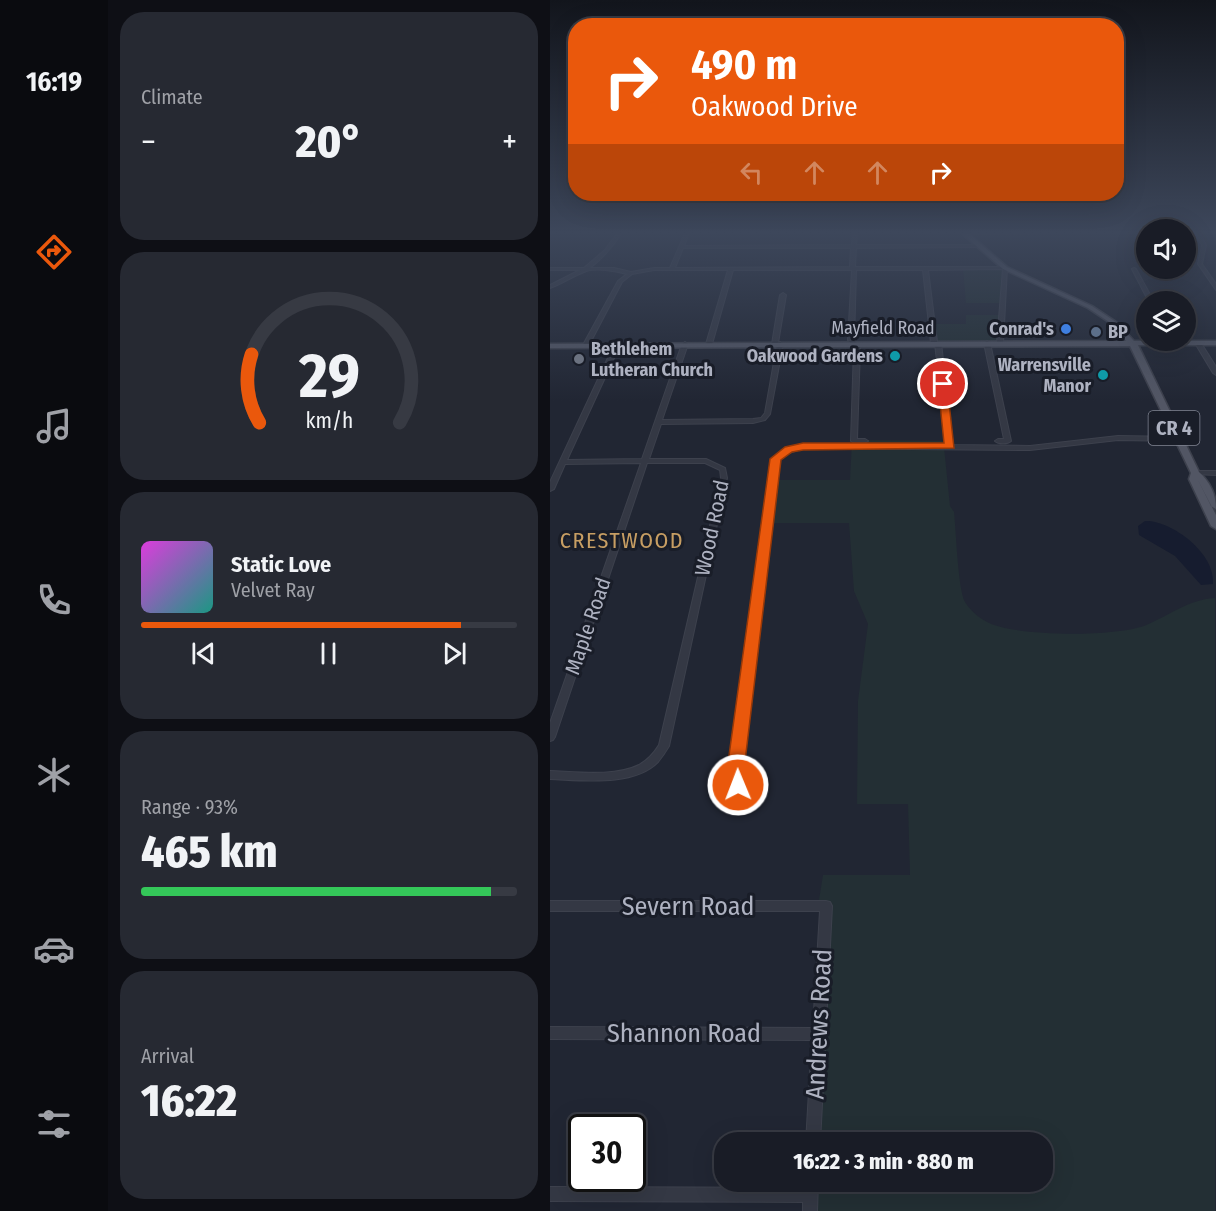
<!DOCTYPE html>
<html lang="en">
<head>
<meta charset="utf-8">
<style>
	:root { --surface:#191c26; --page:#262932; --text:#f1f3f6; --muted:#9fa1a7; --line:#373a43; --accent:#ea580c }
	body { margin:0; font-family:"Fira Sans Condensed",sans-serif; background:var(--page); color:var(--text); height:100vh; display:flex; flex-direction:column; font-size:22px; white-space:nowrap }
	* { box-sizing:border-box; margin:0 }
	p { font-size:20px; color:var(--muted) }
	.icon { flex:none; width:33px; height:33px; fill:none; stroke:currentColor; stroke-width:2; stroke-linecap:round; stroke-linejoin:round }
	.map { position:relative; flex:1; overflow:hidden }
	.side { display:flex; flex-direction:column; gap:12px; padding:12px; background:#0e0f15; width:442px }
	.side>* { flex:none }
	.guide { position:absolute; left:18px; top:18px; width:556px; height:183px; border-radius:24px; box-shadow:0 6px 24px #0002,0 0 0 2px var(--line); background:#ea580c; color:#fff; overflow:hidden }
	.buttons { position:absolute; left:586px; top:219px; display:grid; gap:12px }
	.buttons a { display:grid; place-items:center; width:60px; height:60px; border-radius:50%; background:var(--surface); box-shadow:0 6px 24px #0002,0 0 0 2px var(--line); font-size:30px }
	.speed { position:absolute; left:18px; top:1114px; display:flex; gap:12px; font-size:30px; font-weight:700; text-align:center }
	.speed>* { display:grid; place-content:center; width:78px; height:78px; border-radius:50%; background:var(--surface); box-shadow:0 6px 24px #0002,0 0 0 2px var(--line); line-height:1 }
	.speed .limit { border:3px solid #111; border-radius:9px; background:#fff; color:#111 }
	.pin { position:absolute; display:grid; place-items:center; width:51px; height:51px; color:#fff; margin:-26px; border:3px solid #fff; border-radius:50%; box-shadow:0 2px 6px #0007 }
	.me { position:absolute; width:66px; margin:-33px; rotate:359deg; stroke-linejoin:round; filter:drop-shadow(0 0 4px #0008) }
	.turn { display:flex; align-items:center; gap:21px; height:126px; padding:0 24px; font-size:27px }
	.turn .icon { width:78px; height:78px; stroke-width:2.5 }
	.turn b { display:block; font-size:42px; line-height:51px }
	.lanes { display:flex; align-items:center; height:57px; padding:0 24px; background:#0003; justify-content:center; gap:30px; direction:ltr }
	.lanes .off { opacity:.35 }
	.big { font-size:45px; font-weight:800; line-height:1.1 }
	.side .card { flex:1; display:flex; flex-direction:column; justify-content:center; gap:9px; min-width:0; padding:0 21px; border-radius:24px; background:var(--page) }
	.side .dial { align-items:center; gap:0 }
	.dial svg { height:156px; overflow:visible; fill:none; stroke:var(--line); stroke-width:7; stroke-linecap:round; text-anchor:middle }
	.dial text { fill:var(--text); stroke:none }
	.song { display:flex; align-items:center; gap:18px }
	.cover { width:72px; height:72px; border-radius:9px; background:linear-gradient(135deg,hsl(300 70% 55%),hsl(170 70% 35%)) }
	.played { height:6px; border-radius:3px; background:linear-gradient(90deg,var(--accent) 85%,var(--line) 85%) }
	.keys { display:flex; justify-content:space-around; direction:ltr }
	.heat { display:flex; justify-content:space-between; align-items:center; font-size:33px; direction:ltr }
	.charge { height:9px; border-radius:4px; background:linear-gradient(90deg,#34c759 93%,var(--line) 0) }
	.trip { position:absolute; left:164px; top:1132px; width:339px; height:60px; border-radius:24px; background:var(--surface); box-shadow:0 6px 24px #0002,0 0 0 2px var(--line); font-weight:800; line-height:60px; text-align:center }
	main { display:flex; flex:1; min-height:0 }
	.menu { display:flex; flex-direction:column; width:108px; justify-content:space-around; align-items:center; background:#0a0b0f; color:var(--muted) }
	.menu .icon { width:42px; height:42px }
	.menu .on { color:var(--accent) }
	.menu b { font-size:27px; color:var(--text) }
	.map>svg:first-child { display:block }
	.green { fill:#232f34 }
	.water { fill:#161c2f }
	.lines { fill:none; stroke-linecap:round; stroke-linejoin:round }
	.minor-casing { stroke:#3d414d; stroke-width:2 }
	.major-casing { stroke:#3d414d; stroke-width:3 }
	.minor { fill:#343844; fill-rule:evenodd }
	.major { fill:#525664; fill-rule:evenodd }
	.route { fill:#ea580c; stroke:#983908; stroke-width:1.5 }
	.shop-dot { fill:#3f7fe0; stroke:#191d28; stroke-width:2 }
	.service-dot { fill:#5c6f8a; stroke:#191d28; stroke-width:2 }
	.culture-dot { fill:#0f9aa8; stroke:#191d28; stroke-width:2 }
	.worship-dot { fill:#6b7280; stroke:#191d28; stroke-width:2 }
	.labels { text-anchor:middle; dominant-baseline:central; stroke-width:6; stroke-linejoin:round; paint-order:stroke }
	.far-street-label { font-size:18px; fill:#aeb2c1; stroke:#191d28 }
	.far-poi-label { font-size:18px; font-weight:bold; fill:#aeb2c1; stroke:#191d28; text-anchor:end }
	.shield { fill:#191d28; stroke:#818593; stroke-width:1.5 }
	.shield-label { font-size:20px; font-weight:bold; fill:#aeb2c1 }
	.street-label { font-size:21px; fill:#aeb2c1; stroke:#191d28 }
	.neighbourhood-label { font-size:22px; letter-spacing:1.5px; fill:#c79e63; stroke:#191d28 }
	.near-street-label { font-size:26px; fill:#aeb2c1; stroke:#191d28 }
</style>
</head>
<body>
<main>
<nav class="menu">
<b>16:19</b>
<svg class="icon on" aria-label="directions" viewBox="0 0 24 24"><path d="M12 3l9 9-9 9-9-9zM9 14v-3h6M13 9l2 2-2 2"/></svg>
<svg class="icon" aria-label="music" viewBox="0 0 24 24"><path d="M9 18V5l10-2v13"/><circle cx="6" cy="18" r="3"/><circle cx="16" cy="16" r="3"/></svg>
<svg class="icon" aria-label="phone" viewBox="0 0 24 24"><path d="M5 4h4l2 5-3 2q2 4 5 5l2-3 5 2v4C11 20 4 13 5 4z"/></svg>
<svg class="icon" aria-label="climate" viewBox="0 0 24 24"><path d="M12 3v18M4 7l16 10M4 17L20 7"/></svg>
<svg class="icon" aria-label="car" viewBox="0 0 24 24"><path d="M5 17H2v-5l4-1 3-4h7l3 4 3 1v5h-3M9 17h6M6 11h13"/><circle cx="7" cy="17" r="2"/><circle cx="17" cy="17" r="2"/></svg>
<svg class="icon" aria-label="filters" viewBox="0 0 24 24"><path d="M4 7h16M4 17h16"/><circle cx="9" cy="7" r="2"/><circle cx="15" cy="17" r="2"/></svg>
</nav>
<section class="side">
<div class="card"><p>Climate</p>
<div class="heat"><a>−</a><b class="big">20°</b><a>+</a></div>
</div>
<div class="card dial"><svg viewBox="0 0 100 80">
<path d="M14 69A42 42 0 1 1 86 69"/>
<path d="M14 69A42 42 0 0 1 10 34" stroke="#ea580c"/>
<text x="50" y="56" font-size="32" font-weight="700">29</text>
<text x="50" y="72" font-size="11">km/h</text>
</svg></div>
<div class="card">
<div class="song"><i class="cover"></i><div><b>Static Love</b><p>Velvet Ray</p></div></div>
<div class="played"></div>
<div class="keys"><svg class="icon" aria-label="previous" viewBox="0 0 24 24"><path d="M18 5L8 12l10 7zM5 5v14"/></svg><svg class="icon" aria-label="pause" viewBox="0 0 24 24"><path d="M8 5v14M16 5v14"/></svg><svg class="icon" aria-label="next" viewBox="0 0 24 24"><path d="M6 5l10 7-10 7zM19 5v14"/></svg></div>
</div>
<div class="card"><p>Range · 93%</p><b class="big">465 km</b><div class="charge"></div></div>
<div class="card"><p>Arrival</p><b class="big">16:22</b></div>
</section>
<div class="map">
<svg width="666" height="1211" viewBox="0 0 666 1211">
	<rect width="100%" height="100%" fill="#212633"/>
	<!-- green -->
	<path class="green" d="M454 267 452 303H416L413 268Z
		M416 315H451L450 343H384L382 324H416Z
		M302 440 399 441 400 446 394 447 400 506 404 512C406 530 408 590 415 602 421 612 434 622 444 625 476 636 561 637 594 626 619 616 637 600 665 598V1211H260L261 1182H492V1143H263L276 906H268L273 875H360L358 804H307L308 701 318 624 304 591 299 523H215L220 480H300Z"/>
	<!-- water -->
	<path class="water" d="M595 521C621 520 666 553 663 584L651 585 625 556 589 535 588 526Z"/>
	<g class="lines">
		<defs>
			<path id="minor" d="M69 231H73C64 245 54 257 40 268H64L81 272 104 268H120L136 231H140L134 246 302 245 303 231H307L306 245H431V246L429 247 306 248 305 267H455L457 268 453 343 450 345 447 343 453 269 378 270 387 342 391 343 403 445 480 446 568 436 629 437 632 439 629 441 568 440 480 450 254 448 233 455 227 466 190 770 197 792 196 795 192 796 188 795 180 770 221 466 227 454 253 444 397 445 385 344 381 343 373 270H306L304 340 310 347 307 439H315L318 441C314 444 305 444 301 441L304 347 298 340 302 270H183L162 344 159 346 156 344 178 270H104L82 274 72 282 39 345 34 346 33 345 68 281 77 274C66 271 45 267 34 272 23 276 12 284 0 288V285L30 270H0V268H34L55 250ZM133 248H301L300 267 125 268Z
				M597 231V233L415 234 413 233 415 232Z
				M636 231H666V233H649L656 245 652 264 666 284V290L648 264 652 245 644 233H636Z
				M584 268 586 269 604 302H599L582 269Z
				M233 293 236 295 228 343 230 342 233 344 220 414 215 420 203 423 111 424 99 459H156L175 468 177 478 119 746C116 751 112 757 108 762 83 787 32 780 0 779V771C27 772 65 777 89 765 98 760 104 753 109 745L171 478 170 470 155 463H97L5 737 3 740 0 741V723L91 463 15 464 4 489 0 491V482L64 345 67 343 70 345 17 460 92 459 132 344 135 342 138 344 112 420 203 419 211 418 215 413 227 345 222 344 230 295Z
				M437 341 440 343 461 441C458 444 448 444 445 441L448 439H454L434 343Z
				M648 341 651 343 666 367V375L663 373 645 343Z
				M645 471H666V475L643 474V472Z
				M0 901H276L280 902 282 906 270 1143H256L262 1040 0 1039V1027L263 1028 270 911H0Z
				M254 1182H268L267 1211H253V1202L0 1201V1187L254 1188Z"/>
			<path id="major" d="M409 231H416L457 267 542 306 566 322 584 341H666V345H588L649 472C660 482 666 494 666 509L661 506 648 480 666 515V529L661 526 639 479 641 473 580 346 0 348V344L576 341 562 324 538 308 453 269Z"/>
		</defs>
		<!-- minor casing -->
		<use href="#minor" class="minor-casing"/>
		<!-- major casing -->
		<use href="#major" class="major-casing"/>
		<!-- minor -->
		<use href="#minor" class="minor"/>
		<!-- major -->
		<use href="#major" class="major"/>
	</g>
	<!-- sky -->
	<linearGradient id="sky" x2="0" y2="1"><stop stop-color="#12151c"/><stop offset="0.58" stop-color="#3d475b"/><stop offset="1" stop-color="#3d475b" stop-opacity="0"/></linearGradient>
	<rect width="666" height="401" fill="url(#sky)"/>
	<!-- route -->
	<path class="route" d="M393 381 397 384 404 448 253 450 242 452 231 460 194 770 196 785 194 790H182L177 770 220 459 235 447 253 443H394L388 384Z"/>
	<!-- markers -->
	<circle class="shop-dot" cx="516" cy="329" r="6"/>
	<circle class="service-dot" cx="546" cy="332" r="6"/>
	<g class="culture-dot">
		<circle cx="345" cy="356" r="6"/>
		<circle cx="553" cy="375" r="6"/>
	</g>
	<circle class="worship-dot" cx="29" cy="359" r="6"/>
	<g class="labels">
		<!-- far-street labels -->
		<g class="far-street-label">
			<text x="333" y="328">Mayfield Road</text>
		</g>
		<!-- far-poi labels -->
		<g class="far-poi-label">
			<text x="504" y="329">Conrad's</text>
			<text x="558" y="332" text-anchor="start">BP</text>
			<text x="41" y="349" text-anchor="start">Bethlehem<tspan x="41" dy="21">Lutheran Church</tspan></text>
			<text x="333" y="356">Oakwood Gardens</text>
			<text x="541" y="365">Warrensville<tspan x="541" dy="21">Manor</tspan></text>
		</g>
		<!-- shield labels -->
		<rect class="shield" x="598.5" y="411" width="51" height="34" rx="4.5"/>
		<g class="shield-label">
			<text x="624" y="428">CR 4</text>
		</g>
		<!-- street labels -->
		<g class="street-label">
			<text transform="translate(162 528) rotate(-78)">Wood Road</text>
			<text transform="translate(38 626) rotate(-71)">Maple Road</text>
		</g>
		<!-- neighbourhood labels -->
		<g class="neighbourhood-label">
			<text x="72" y="540">CRESTWOOD</text>
		</g>
		<!-- near-street labels -->
		<g class="near-street-label">
			<text x="138" y="906">Severn Road</text>
			<text transform="translate(269 1024) rotate(-87)">Andrews Road</text>
			<text x="134" y="1033">Shannon Road</text>
		</g>
	</g>
</svg>
<div class="buttons">
<a><svg class="icon" aria-label="sound" viewBox="0 0 24 24"><path d="M4 9h4l5-4v14l-5-4H4zM17 9q2 3 0 6"/></svg></a>
<a><svg class="icon" aria-label="layers" viewBox="0 0 24 24"><path d="M12 4l9 5-9 5-9-5zM3 14l9 5 9-5"/></svg></a>
</div>
<div class="speed"><div class="limit">30</div></div>
<div class="pin" style="left:393px;top:384px;background:#d93025"><svg class="icon" aria-label="arrive" viewBox="0 0 24 24"><path d="M6 21V4h12l-3 4 3 4H6"/></svg></div>
<svg class="me" style="left:188px;top:785px" viewBox="-20 -20 40 40"><circle r="17" fill="#ea580c" stroke="#fff" stroke-width="3"/><path d="M0-11L8 9 0 5-8 9z" fill="#fff"/></svg>
<div class="trip">16:22 · 3 min · 880 m</div>
<div class="guide">
<div class="turn"><svg class="icon" aria-label="right" viewBox="0 0 24 24"><path d="M7 20v-9h11M14 6l5 5-5 5"/></svg><div><b>490 m</b>Oakwood Drive</div></div>
<div class="lanes"><svg class="icon off" aria-label="left" viewBox="0 0 24 24"><path d="M17 20v-9H6M10 6l-5 5 5 5"/></svg><svg class="icon off" aria-label="ahead" viewBox="0 0 24 24"><path d="M12 20V5M6 11l6-6 6 6"/></svg><svg class="icon off" aria-label="ahead" viewBox="0 0 24 24"><path d="M12 20V5M6 11l6-6 6 6"/></svg><svg class="icon" aria-label="right" viewBox="0 0 24 24"><path d="M7 20v-9h11M14 6l5 5-5 5"/></svg></div>
</div>
</div>
</main>
</body>
</html>
